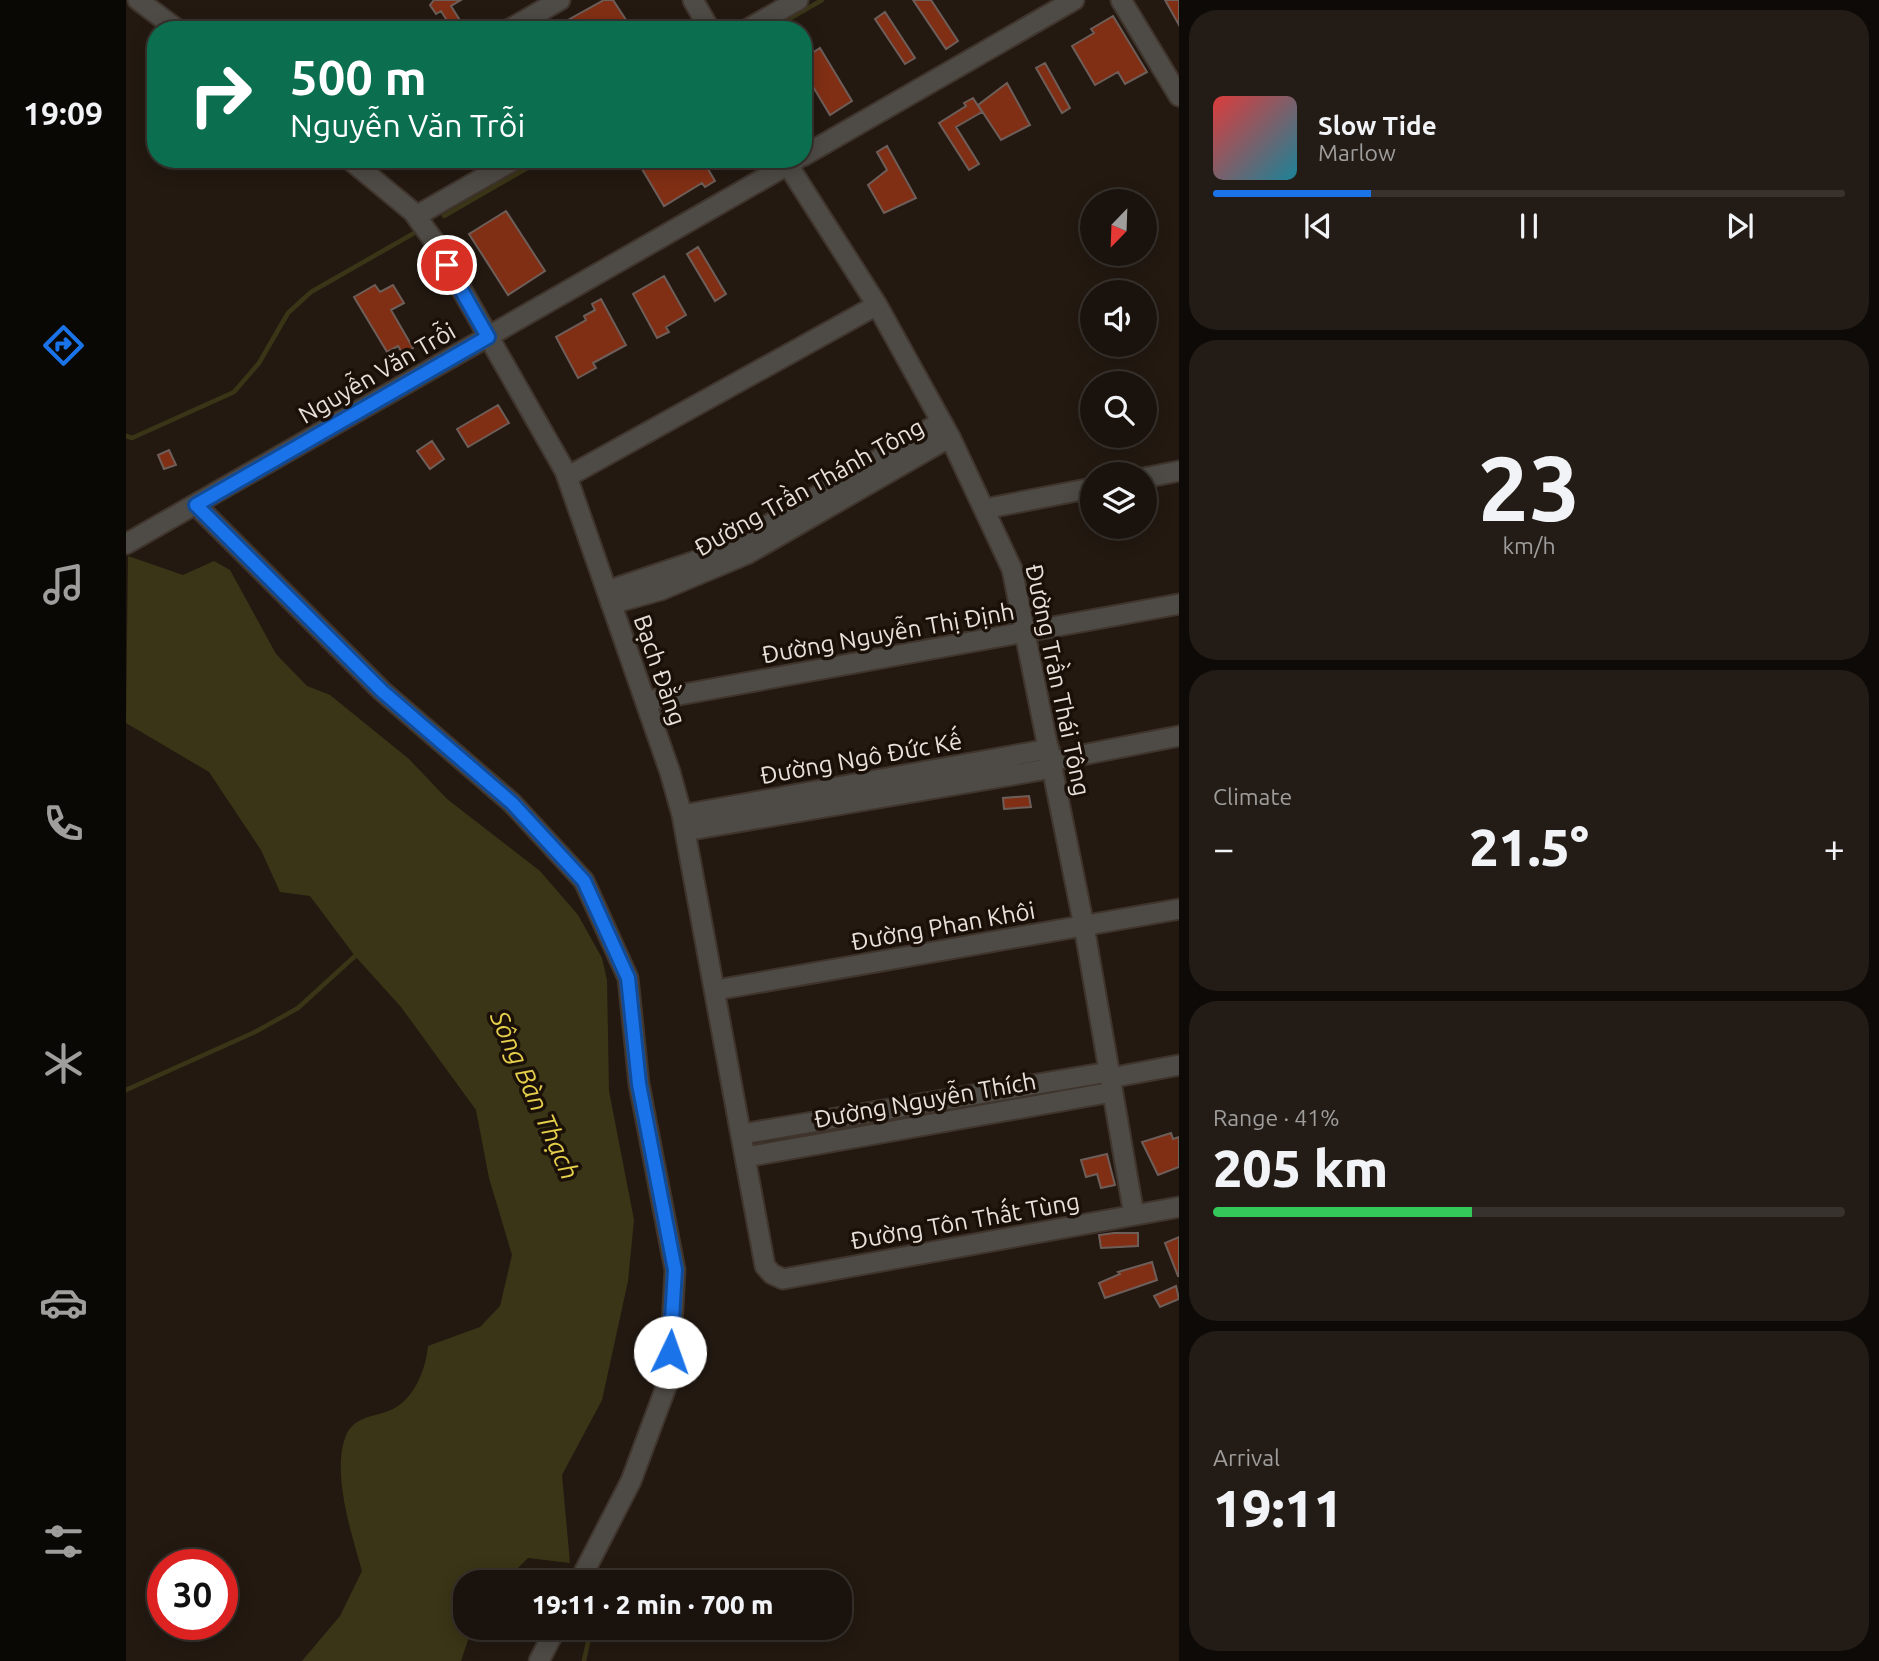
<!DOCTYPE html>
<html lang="en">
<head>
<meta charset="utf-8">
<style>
	:root { --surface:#1a130d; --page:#231c16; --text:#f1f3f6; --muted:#9f9e9d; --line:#38322e; --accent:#1a73e8 }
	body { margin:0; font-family:Ubuntu,sans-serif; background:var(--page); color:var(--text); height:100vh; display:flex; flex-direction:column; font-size:26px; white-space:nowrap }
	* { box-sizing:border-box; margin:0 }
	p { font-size:23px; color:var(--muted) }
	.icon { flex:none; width:38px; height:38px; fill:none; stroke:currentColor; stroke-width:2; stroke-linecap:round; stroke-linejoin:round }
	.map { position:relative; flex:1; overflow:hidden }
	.panel { display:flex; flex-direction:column; gap:10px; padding:10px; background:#0e0a07; width:700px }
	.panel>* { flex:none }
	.guide { position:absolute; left:21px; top:21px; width:665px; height:147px; border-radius:28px; box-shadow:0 4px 18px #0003,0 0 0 2px var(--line); background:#0b6e4f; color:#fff; overflow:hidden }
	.needle { width:46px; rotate:203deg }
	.tools { position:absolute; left:954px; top:189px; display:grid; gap:14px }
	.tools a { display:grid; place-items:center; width:77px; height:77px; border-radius:50%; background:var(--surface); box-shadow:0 4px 18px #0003,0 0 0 2px var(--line); font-size:35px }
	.speed { position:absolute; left:21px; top:1549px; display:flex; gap:14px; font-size:35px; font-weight:700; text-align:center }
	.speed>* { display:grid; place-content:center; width:91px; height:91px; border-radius:50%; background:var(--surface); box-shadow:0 4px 18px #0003,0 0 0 2px var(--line); line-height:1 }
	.speed .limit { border:10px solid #d22; background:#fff; color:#111 }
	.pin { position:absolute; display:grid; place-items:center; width:60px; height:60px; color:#fff; margin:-30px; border:4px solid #fff; border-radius:50%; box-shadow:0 2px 7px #0007 }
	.me { position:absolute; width:77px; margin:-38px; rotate:3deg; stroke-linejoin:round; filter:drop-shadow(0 0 5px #0008) }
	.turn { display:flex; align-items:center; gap:24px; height:147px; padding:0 28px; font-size:32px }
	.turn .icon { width:91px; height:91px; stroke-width:2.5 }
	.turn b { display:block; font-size:49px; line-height:60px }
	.big { font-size:52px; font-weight:800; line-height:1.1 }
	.panel .card { flex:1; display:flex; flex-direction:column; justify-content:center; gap:10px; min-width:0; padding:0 24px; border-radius:28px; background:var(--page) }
	.panel .dial { align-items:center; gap:0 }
	.dial b { font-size:91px; line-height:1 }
	.song { display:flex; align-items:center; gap:21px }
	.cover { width:84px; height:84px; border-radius:10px; background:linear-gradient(135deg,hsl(0 70% 55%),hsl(190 70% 35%)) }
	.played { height:7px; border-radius:4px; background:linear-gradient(90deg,var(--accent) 25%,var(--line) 25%) }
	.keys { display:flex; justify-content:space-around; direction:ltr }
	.heat { display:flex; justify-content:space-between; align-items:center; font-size:38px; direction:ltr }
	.charge { height:10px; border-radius:5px; background:linear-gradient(90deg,#34c759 41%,var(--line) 0) }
	.trip { position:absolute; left:327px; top:1570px; width:399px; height:70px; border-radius:28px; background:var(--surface); box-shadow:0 4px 18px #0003,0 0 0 2px var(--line); font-weight:800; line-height:70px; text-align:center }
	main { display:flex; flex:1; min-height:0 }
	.tabs { display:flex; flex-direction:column; width:126px; justify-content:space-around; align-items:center; background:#0a0805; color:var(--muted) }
	.tabs .icon { width:49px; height:49px }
	.tabs .current { color:var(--accent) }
	.tabs b { font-size:32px; color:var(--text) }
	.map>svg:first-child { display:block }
	.water { fill:#3a3516 }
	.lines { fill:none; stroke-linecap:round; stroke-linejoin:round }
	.stream { stroke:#3a3516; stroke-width:4.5 }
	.building { fill:#802f14; stroke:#6e5e59; stroke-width:2 }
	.minor-casing { stroke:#3f352d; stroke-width:23 }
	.minor { stroke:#4e4a45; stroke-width:19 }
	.route-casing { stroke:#114b97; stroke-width:18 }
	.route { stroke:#1a73e8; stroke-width:12 }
	.labels { text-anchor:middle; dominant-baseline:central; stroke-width:7; stroke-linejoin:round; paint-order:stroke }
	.street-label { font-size:24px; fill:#e8e0db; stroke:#1a1008 }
	.water-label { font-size:26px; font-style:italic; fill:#e4ce4b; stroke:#1a1008 }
</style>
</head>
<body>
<main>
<nav class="tabs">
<b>19:09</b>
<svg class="icon current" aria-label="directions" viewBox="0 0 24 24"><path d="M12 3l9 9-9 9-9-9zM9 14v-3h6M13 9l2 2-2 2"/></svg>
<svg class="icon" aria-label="music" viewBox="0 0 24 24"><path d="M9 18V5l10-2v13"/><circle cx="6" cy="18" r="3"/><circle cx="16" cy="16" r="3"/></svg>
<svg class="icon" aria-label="phone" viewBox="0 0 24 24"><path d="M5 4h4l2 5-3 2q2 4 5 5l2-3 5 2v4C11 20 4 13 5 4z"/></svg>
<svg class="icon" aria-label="climate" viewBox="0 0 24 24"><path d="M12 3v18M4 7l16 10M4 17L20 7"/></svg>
<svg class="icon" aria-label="car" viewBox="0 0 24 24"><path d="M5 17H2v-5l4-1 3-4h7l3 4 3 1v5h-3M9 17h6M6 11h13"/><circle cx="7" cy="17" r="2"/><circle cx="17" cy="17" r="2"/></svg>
<svg class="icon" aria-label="filters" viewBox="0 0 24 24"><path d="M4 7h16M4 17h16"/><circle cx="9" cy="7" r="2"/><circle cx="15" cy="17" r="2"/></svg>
</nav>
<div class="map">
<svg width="1053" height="1661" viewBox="0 0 1053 1661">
	<rect width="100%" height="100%" fill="#231911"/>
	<!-- water -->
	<path class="water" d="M2 556 57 575 88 561 104 570 150 654 181 686 204 695 283 759 321 799 414 871 452 915 476 958 481 980 483 1091 508 1220 502 1281 476 1400 436 1475 444 1563 402 1558 378 1582H340V1628H346L335 1661H176L214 1616 236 1571C226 1535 206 1475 219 1438 228 1414 249 1418 267 1409 289 1398 300 1368 302 1346L354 1327 374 1306 386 1255 363 1178 350 1110 275 1007 229 956 184 896 154 892 135 850 83 772 0 723Z"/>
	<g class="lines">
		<!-- stream -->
		<path class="stream" d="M644 30 696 0
			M318 216 417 159
			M0 436 6 438 108 392 133 363 162 313 185 292 290 232
			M0 1090 129 1032 172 1008 229 956
			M458 1661 465 1628"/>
	</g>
	<!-- building -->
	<path class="building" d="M308 0H335L325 6 337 25 327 30 315 11 310 14 304 5Z
		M478 0H487L504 26 498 30H424Z
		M787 0H805L832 41 820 49Z
		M1039 0H1053V25Z
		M759 12 789 58 779 64 749 19Z
		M987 16 1021 72 999 84 992 72 969 85 946 46 968 33 965 29Z
		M694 48 726 101 704 115 677 70V59Z
		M919 63 944 108 936 113 910 68Z
		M881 83 904 125 875 140 852 105Z
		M847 98 856 112 830 127 853 164 843 170 813 123 840 106 838 103Z
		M761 146 790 198 758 213 742 185 761 170 751 152Z
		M510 159H576L589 181 579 187 576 183 538 206Z
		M380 211 419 271 382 295 343 234Z
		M572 247 600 294 589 301 561 254Z
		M538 276 560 315 540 327 543 332 531 338 507 294Z
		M249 285 254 292 267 285 278 303 265 310 287 348 277 354 272 346 261 352 228 297Z
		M475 299 500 345 467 363 470 368 452 378 430 337 460 320 458 316 469 310 466 304Z
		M372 405 383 423 342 447 331 429Z
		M306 441 318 459 304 469 291 451Z
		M43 450 50 465 38 469 32 455Z
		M903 796 905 807 878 809 877 798Z
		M1045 1133 1047 1139 1053 1137V1167L1032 1175 1016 1142Z
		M981 1154 989 1185 975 1188 971 1174 960 1177 955 1160Z
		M988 1233H1012V1246L975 1248 973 1235Z
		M1053 1237V1276H1052L1039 1243Z
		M1026 1262 1031 1280 979 1298 973 1283 994 1274 992 1272Z
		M1050 1286 1053 1299 1034 1307 1028 1296Z"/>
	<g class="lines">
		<defs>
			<path id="minor" d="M12 0 52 30
				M567 0 584 30
				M995 0 1053 96
				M382 30 434 0
				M620 30 672 0
				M677 156 948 0
				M223 159 287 212 308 241 439 471 544 772 556 815 639 1266 646 1274 657 1279 1053 1207
				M658 159 751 305 824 437 886 569 958 926 1008 1215
				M290 216 390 159
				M441 477 751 305
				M1018 478 1053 471
				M70 505 256 691 386 803 458 881 502 978 513 1084 549 1270 543 1379 505 1481 453 1582
				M858 509 966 488
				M0 544 670 160
				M481 591 567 562 617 540 815 422
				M485 604 535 590 621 554 824 437
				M520 701 1053 604
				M925 761 1053 736
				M556 815 923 749
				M559 831 927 768
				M590 990 1053 909
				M984 1078 1053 1065
				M616 1134 983 1072
				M620 1157 986 1092
				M413 1661 430 1628"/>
		</defs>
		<!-- minor casing -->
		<use href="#minor" class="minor-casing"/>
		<!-- minor -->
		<use href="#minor" class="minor"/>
	</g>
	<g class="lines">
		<defs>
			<path id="route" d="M321 265 362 337 70 505 256 691 386 803 458 881 502 978 513 1084 549 1270 544 1352"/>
		</defs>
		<!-- route casing -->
		<use href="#route" class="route-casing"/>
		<!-- route -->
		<use href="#route" class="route"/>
	</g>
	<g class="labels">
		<!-- street labels -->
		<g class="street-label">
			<text transform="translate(251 373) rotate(-30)">Nguyễn Văn Trỗi</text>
			<text transform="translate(683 487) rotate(-29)">Đường Trần Thánh Tông</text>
			<text transform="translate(762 633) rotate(-10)">Đường Nguyễn Thị Định</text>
			<text transform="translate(534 670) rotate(71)">Bạch Đằng</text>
			<text transform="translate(932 680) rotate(78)">Đường Trần Thái Tông</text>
			<text transform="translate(735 758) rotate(-10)">Đường Ngô Đức Kế</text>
			<text transform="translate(817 926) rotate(-10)">Đường Phan Khôi</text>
			<text transform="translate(799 1100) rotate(-10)">Đường Nguyễn Thích</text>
			<text transform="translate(839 1221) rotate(-10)">Đường Tôn Thất Tùng</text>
		</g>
		<!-- water labels -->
		<g class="water-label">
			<text transform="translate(409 1095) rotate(66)">Sông Bàn Thạch</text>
		</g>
	</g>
</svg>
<div class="tools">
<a><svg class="needle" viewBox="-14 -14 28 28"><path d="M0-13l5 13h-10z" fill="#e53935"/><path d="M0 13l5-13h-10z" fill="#9f9e9d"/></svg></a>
<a><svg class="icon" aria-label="sound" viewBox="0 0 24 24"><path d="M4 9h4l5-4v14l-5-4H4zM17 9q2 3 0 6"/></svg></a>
<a><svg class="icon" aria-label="search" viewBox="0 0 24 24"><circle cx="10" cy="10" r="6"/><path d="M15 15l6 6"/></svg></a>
<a><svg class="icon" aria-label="layers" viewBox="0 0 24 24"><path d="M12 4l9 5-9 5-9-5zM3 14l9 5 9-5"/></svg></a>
</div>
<div class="speed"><div class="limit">30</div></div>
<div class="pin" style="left:321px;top:265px;background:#d93025"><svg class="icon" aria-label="arrive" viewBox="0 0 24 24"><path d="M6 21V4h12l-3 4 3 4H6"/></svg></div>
<svg class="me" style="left:544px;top:1352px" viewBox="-20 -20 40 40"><circle r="19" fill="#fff"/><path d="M0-13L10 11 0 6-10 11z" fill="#1a73e8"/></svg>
<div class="trip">19:11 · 2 min · 700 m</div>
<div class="guide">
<div class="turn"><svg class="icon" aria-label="right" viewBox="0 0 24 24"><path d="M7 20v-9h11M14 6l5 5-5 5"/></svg><div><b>500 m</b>Nguyễn Văn Trỗi</div></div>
</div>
</div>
<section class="panel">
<div class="card">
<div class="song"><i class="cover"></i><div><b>Slow Tide</b><p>Marlow</p></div></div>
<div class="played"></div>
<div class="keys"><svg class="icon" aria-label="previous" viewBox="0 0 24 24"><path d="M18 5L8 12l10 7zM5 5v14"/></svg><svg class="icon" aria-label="pause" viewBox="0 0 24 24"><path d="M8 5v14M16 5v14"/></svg><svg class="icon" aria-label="next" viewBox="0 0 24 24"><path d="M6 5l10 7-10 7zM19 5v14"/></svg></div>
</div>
<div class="card dial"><b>23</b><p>km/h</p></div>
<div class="card"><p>Climate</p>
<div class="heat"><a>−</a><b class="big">21.5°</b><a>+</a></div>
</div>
<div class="card"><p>Range · 41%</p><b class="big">205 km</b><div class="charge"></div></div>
<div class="card"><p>Arrival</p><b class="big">19:11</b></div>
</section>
</main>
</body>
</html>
